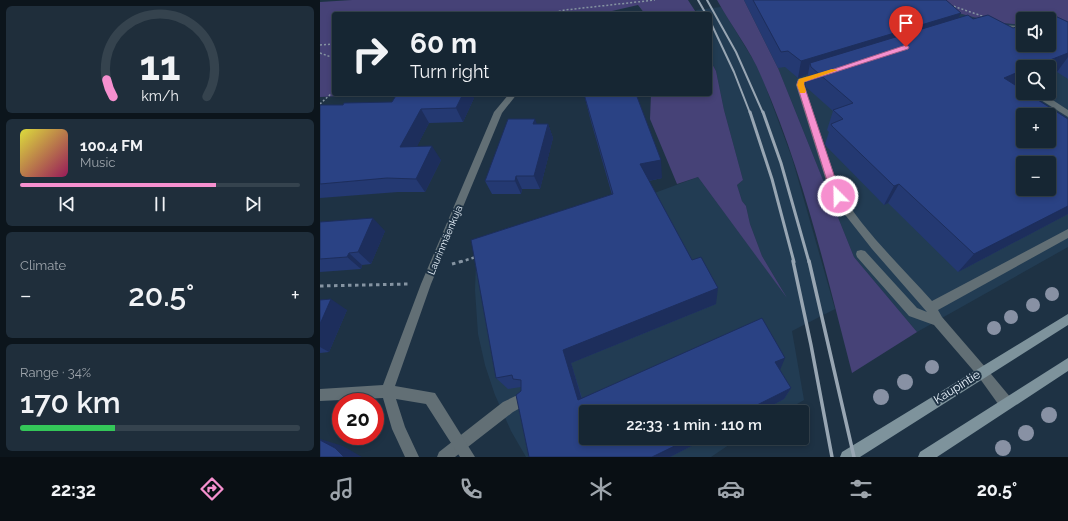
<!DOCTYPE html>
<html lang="en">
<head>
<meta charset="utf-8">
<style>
	:root { --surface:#162633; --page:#1f2e3b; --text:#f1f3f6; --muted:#9ea5ac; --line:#35434e; --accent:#f690cf }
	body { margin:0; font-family:Raleway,sans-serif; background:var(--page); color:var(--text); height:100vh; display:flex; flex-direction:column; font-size:15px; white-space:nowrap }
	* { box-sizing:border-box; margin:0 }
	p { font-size:13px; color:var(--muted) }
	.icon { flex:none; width:22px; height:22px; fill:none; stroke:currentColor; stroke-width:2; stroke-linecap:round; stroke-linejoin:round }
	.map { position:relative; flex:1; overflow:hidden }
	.drawer { display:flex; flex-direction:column; gap:6px; padding:6px; background:#0c151c; width:320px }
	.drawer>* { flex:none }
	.banner { position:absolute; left:12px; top:12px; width:380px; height:84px; border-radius:4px; box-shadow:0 2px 6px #0003,0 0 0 1px var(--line); background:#162633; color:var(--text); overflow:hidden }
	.tools { position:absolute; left:696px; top:12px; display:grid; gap:8px }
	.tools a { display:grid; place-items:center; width:40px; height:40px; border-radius:4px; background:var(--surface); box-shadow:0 2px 6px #0003,0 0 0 1px var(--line); font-size:20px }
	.speed { position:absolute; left:12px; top:393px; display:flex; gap:8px; font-size:20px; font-weight:700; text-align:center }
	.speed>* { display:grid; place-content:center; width:52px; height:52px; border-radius:50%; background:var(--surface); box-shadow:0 2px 6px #0003,0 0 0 1px var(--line); line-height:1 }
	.speed .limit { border:6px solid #d22; background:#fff; color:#111 }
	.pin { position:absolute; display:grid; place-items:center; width:34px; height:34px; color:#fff; margin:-41px -17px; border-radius:50% 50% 50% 0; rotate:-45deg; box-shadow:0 0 4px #0007 }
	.pin .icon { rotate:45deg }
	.me { position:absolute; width:44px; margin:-22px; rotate:337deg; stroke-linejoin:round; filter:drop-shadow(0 0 3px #0008) }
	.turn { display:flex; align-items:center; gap:14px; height:84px; padding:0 12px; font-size:18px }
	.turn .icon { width:52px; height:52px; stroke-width:2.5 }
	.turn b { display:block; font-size:28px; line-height:34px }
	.big { font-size:30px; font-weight:600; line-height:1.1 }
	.drawer .tile { flex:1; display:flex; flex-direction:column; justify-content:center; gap:6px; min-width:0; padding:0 14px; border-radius:6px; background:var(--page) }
	.drawer .dial { align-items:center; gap:0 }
	.dial svg { height:104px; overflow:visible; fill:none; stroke:var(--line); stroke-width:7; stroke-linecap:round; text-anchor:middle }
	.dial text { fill:var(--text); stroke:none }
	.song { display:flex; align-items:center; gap:12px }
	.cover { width:48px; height:48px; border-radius:6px; background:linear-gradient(135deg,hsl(60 70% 55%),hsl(330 70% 35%)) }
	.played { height:4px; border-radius:2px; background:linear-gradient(90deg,var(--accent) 70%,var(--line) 70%) }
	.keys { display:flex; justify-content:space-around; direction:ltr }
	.heat { display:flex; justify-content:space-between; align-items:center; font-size:22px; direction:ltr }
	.charge { height:6px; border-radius:3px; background:linear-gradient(90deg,#34c759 34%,var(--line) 0) }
	.trip { position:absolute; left:259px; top:405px; width:230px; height:40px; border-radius:4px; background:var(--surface); box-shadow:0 2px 6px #0003,0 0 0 1px var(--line); font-weight:600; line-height:40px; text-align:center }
	.menu { display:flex; height:64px; justify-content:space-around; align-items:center; background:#090f14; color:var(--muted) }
	.menu .icon { width:28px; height:28px }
	.menu .selected { color:var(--accent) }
	.menu b { font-size:18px; color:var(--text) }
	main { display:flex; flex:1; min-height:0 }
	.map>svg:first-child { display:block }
	.built { fill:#223c53; fill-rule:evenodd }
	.green { fill:#464277 }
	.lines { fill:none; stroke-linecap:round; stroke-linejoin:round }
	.path-far2 { stroke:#8594a2; stroke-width:1.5; stroke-dasharray:2 2; stroke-linecap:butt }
	.path-far1 { stroke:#8594a2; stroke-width:2.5; stroke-dasharray:3 3; stroke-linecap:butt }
	.path { stroke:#8594a2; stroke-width:3; stroke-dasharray:3.5 3.5; stroke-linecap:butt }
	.lane { fill:#626f75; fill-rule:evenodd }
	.street { fill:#626f75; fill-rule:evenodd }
	.secondary { fill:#7e939c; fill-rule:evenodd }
	.rail-far2 { stroke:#98a6b3; stroke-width:2 }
	.rail-far1 { stroke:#98a6b3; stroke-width:3 }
	.rail { stroke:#98a6b3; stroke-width:3.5 }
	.tree { fill:#8891a4 }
	.wall { fill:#243972 }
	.shaded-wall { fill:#1d2e5c }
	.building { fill:#2a4284; stroke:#1d2e5c; fill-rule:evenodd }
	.route { fill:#f690cf; stroke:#a05e87 }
	.slow { fill:#f59e0b }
	.labels { text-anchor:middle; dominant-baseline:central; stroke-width:4; stroke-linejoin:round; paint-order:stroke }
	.street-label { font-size:10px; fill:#ebf5fe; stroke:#1e3244 }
	.near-street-label { font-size:12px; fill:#ebf5fe; stroke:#1e3244 }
</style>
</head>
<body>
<main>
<section class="drawer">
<div class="tile dial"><svg viewBox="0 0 100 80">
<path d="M14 69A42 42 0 1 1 86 69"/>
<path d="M14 69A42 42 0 0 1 9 56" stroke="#f690cf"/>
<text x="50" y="56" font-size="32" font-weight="700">11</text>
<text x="50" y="72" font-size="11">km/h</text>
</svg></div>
<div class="tile">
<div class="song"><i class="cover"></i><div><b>100.4 FM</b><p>Music</p></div></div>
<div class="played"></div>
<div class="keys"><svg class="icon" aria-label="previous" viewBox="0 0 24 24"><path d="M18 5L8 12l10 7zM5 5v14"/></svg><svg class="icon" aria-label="pause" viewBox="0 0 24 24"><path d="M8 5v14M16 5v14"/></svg><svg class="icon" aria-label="next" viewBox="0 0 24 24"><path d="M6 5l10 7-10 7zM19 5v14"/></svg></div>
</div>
<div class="tile"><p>Climate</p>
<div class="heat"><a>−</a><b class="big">20.5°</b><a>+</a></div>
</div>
<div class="tile"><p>Range · 34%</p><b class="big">170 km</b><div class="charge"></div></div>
</section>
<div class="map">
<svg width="748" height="457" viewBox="0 0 748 457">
	<rect width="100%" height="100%" fill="#1e3244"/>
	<!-- built -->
	<path class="built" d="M424 0 606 4 671 22 703 25V45H729L748 28V247L597 332 534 257 458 68ZM703 67H729V93H703ZM703 115H729V141H703ZM703 163H729V189H703Z
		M401 7 434 61 442 77 472 158 515 309 472 331 484 400 463 412H266V438H419L391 457H206L191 431 175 395 165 365 158 334 155 290 156 263 160 237 329 195 378 177 464 293 442 256 430 224 426 206 422 201 417 185 423 180 404 110 396 71 390 60V14H378L376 10Z"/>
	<!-- green -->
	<path class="green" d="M32 0H368L377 14H325L318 5 279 14H14V94H59L0 97V2Z
		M397 0H424L458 68 534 257 597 332 532 373C506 273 483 171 441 76 430 49 411 26 397 0Z
		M591 0H748V28L729 19H703V25L671 22Z
		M390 60 396 71 404 110 423 180 417 185 422 201 426 206 430 224 442 256 467 298 378 177 357 184 330 119 331 94H390Z"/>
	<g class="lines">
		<!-- path-far2 -->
		<path class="path-far2" d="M630 5 665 17
			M227 14 245 10 335 0
			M0 45 14 44
			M0 53 14 58
			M0 104 14 91"/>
		<!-- path-far1 -->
		<path class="path-far1" d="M140 262 156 257"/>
		<!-- path -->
		<path class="path" d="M132 264 143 261
			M0 286 88 284"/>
		<!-- lane -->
		<path class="lane" d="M677 25 703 26V30L675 28 674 27Z
			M499 73 503 75 502 77 484 82V85L518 187C539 227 582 267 612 301L748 229V238L618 310 622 317 666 368 691 398 692 403 691 408 686 409 681 408 658 376 614 325 589 316 537 257 536 254 537 251 541 250 545 251 597 308 607 312 552 249 519 207 508 187 476 85 478 79Z
			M716 93H722L748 110V117L716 97Z
			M206 391 211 392 212 397 211 402 193 412 135 457H117L119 452 183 402Z"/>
		<!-- street -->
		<path class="street" d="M189 94H197L182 113 111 284 75 386 115 393 155 457H140L106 404 76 399 85 427 99 457H85L72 429 63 398 0 401V389L63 385 101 284 174 112Z"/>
		<!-- secondary -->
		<path class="secondary" d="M748 314V325L540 457H520L522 452Z
			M748 358V371L617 457H598L600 452Z"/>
		<!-- rail-far2 -->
		<path class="rail-far2" d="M378 0 386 14
			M387 0 416 52 443 113
			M390 21 414 72 430 113"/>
		<!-- rail-far1 -->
		<path class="rail-far1" d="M430 112 452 179 474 262
			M443 112 461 163 489 262"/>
		<!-- rail -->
		<path class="rail" d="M473 261 491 345 512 457
			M489 261 534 457"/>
	</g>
	<!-- trees -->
	<g class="tree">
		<circle cx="732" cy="294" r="7"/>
		<circle cx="713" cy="305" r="7"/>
		<circle cx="691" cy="317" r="7"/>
		<circle cx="674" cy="328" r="7"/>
		<circle cx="612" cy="367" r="7"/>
		<circle cx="585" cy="382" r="8"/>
		<circle cx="561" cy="397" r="8"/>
		<circle cx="729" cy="415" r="8"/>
		<circle cx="706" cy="433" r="8"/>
		<circle cx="683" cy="448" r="8"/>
	</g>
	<!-- wall -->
	<path class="wall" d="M424 0H626L638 18 653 19 693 28 748 22V79L737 72 729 75V67L698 87 748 119V214L638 272 568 203 564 205 506 146 505 144 509 132 507 130 513 111 486 87V83L488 74 478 78 465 67 458 68Z
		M264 94 342 178 329 181 372 260 396 304 251 363 262 398 460 370 471 388 464 399 439 412H266V438H387L350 457H209L201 391V387L188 389 176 378 292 195 270 118Z
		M154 98 143 122 109 123 97 146 121 160 105 192H78L0 198V105H23Z
		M217 124H228L233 138 220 189H202L201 194H172L165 181Z
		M0 222 65 231 51 264 42 265 41 269 0 272Z
		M0 300 27 310 9 352 0 353Z"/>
	<!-- shaded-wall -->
	<path class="shaded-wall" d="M641 13 633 29 490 63 488 74 478 78 481 61Z
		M748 53V57L737 72 729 75V67H712Z
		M703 70V85L671 98 684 78Z
		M143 94H152L154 98 143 122 136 108Z
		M101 109 109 123 90 160 80 147Z
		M215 119 220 132 213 124Z
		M228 124 233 138 220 189 214 176Z
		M112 146 121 160 105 192 96 179Z
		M341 160 342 178 323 182 320 164Z
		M196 176 202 189 201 194 195 181Z
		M579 184 568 203 564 205 574 186Z
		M748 206V214L638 272 654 254Z
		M53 218 65 231 51 264 38 252Z
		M29 253 42 265 41 269 27 257Z
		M398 288 396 304 251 363 265 410 258 400 243 350Z
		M11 299 27 310 9 352 0 347V324Z
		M465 358 460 370 455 362Z
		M471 388 464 399 439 412H423Z
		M371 438H387L350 457H332Z
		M0 439 23 446 42 457H24L0 440Z"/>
	<!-- building -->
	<path class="building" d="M433 0H626L641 13 481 61 468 51 461 52Z
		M648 15 653 19 668 15 693 28 703 25V45H729V19H720L733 15 748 22V53L712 67H703V70L684 78 703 90V93H707L748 119V206L654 254 579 184 574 186 512 126 511 124 523 119 513 110 533 103 491 67 490 63ZM703 115H729V141H703ZM703 163H729V189H703Z
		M77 94H143L136 108 101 109 80 147 112 146 96 179 67 178 0 184V105H23L24 103 72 102Z
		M264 94H316L341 160 320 164 372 260 381 257 398 288 243 350 258 400 442 318 465 358 455 362 471 388 423 412H266V438H371L332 457H209L196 395 201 391V380L193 379 192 375 176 378 151 240 293 194Z
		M188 119H215L213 124H228L214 176H196L195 181H165Z
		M53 218 38 252 29 253 27 257 0 259V222Z
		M11 299 0 324V300Z
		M0 440 15 448 24 457H0Z"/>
	<!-- route -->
	<path class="route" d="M586 45 589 47 588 49 484 82V85L518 187 522 196 518 199 515 198 509 187 477 85 478 81Z"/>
	<!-- slow -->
	<path class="slow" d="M512 69 518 70 484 82V85L486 91 485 93H480L477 85 479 79Z"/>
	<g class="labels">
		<!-- street labels -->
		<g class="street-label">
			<text transform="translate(125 240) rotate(-67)">Laurinmäenkuja</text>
		</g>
		<!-- near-street labels -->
		<g class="near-street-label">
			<text transform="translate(637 387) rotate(-32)">Kaupintie</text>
		</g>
	</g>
</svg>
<div class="tools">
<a><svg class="icon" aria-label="sound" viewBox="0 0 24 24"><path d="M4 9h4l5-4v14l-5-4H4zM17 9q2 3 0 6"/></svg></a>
<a><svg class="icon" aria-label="search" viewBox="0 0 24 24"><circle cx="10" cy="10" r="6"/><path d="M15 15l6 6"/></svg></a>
<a>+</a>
<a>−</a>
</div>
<div class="speed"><div class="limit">20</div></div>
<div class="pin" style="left:586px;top:47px;background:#d93025"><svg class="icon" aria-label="arrive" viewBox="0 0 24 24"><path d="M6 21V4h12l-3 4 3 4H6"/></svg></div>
<svg class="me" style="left:518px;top:196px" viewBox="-20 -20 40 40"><circle r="17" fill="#f690cf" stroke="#fff" stroke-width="3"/><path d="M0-11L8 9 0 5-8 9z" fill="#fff"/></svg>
<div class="trip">22:33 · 1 min · 110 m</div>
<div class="banner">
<div class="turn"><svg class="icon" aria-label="right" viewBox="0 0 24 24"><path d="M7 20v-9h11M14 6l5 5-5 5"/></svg><div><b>60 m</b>Turn right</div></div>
</div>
</div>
</main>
<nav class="menu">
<b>22:32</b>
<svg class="icon selected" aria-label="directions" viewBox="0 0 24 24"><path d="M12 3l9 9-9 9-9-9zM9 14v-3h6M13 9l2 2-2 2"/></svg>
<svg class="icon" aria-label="music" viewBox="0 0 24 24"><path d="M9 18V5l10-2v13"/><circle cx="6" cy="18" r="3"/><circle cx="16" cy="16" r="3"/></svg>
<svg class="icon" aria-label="phone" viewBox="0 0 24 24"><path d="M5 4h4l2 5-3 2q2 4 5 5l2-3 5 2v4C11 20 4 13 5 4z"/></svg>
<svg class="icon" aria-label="climate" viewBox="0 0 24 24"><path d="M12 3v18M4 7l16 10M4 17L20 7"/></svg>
<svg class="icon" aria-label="car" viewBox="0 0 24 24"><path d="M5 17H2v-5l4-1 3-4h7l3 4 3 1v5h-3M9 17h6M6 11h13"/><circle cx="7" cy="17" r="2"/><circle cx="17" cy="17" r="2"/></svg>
<svg class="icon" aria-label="filters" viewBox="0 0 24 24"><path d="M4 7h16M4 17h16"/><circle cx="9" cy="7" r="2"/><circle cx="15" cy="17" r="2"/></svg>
<b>20.5°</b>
</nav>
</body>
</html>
